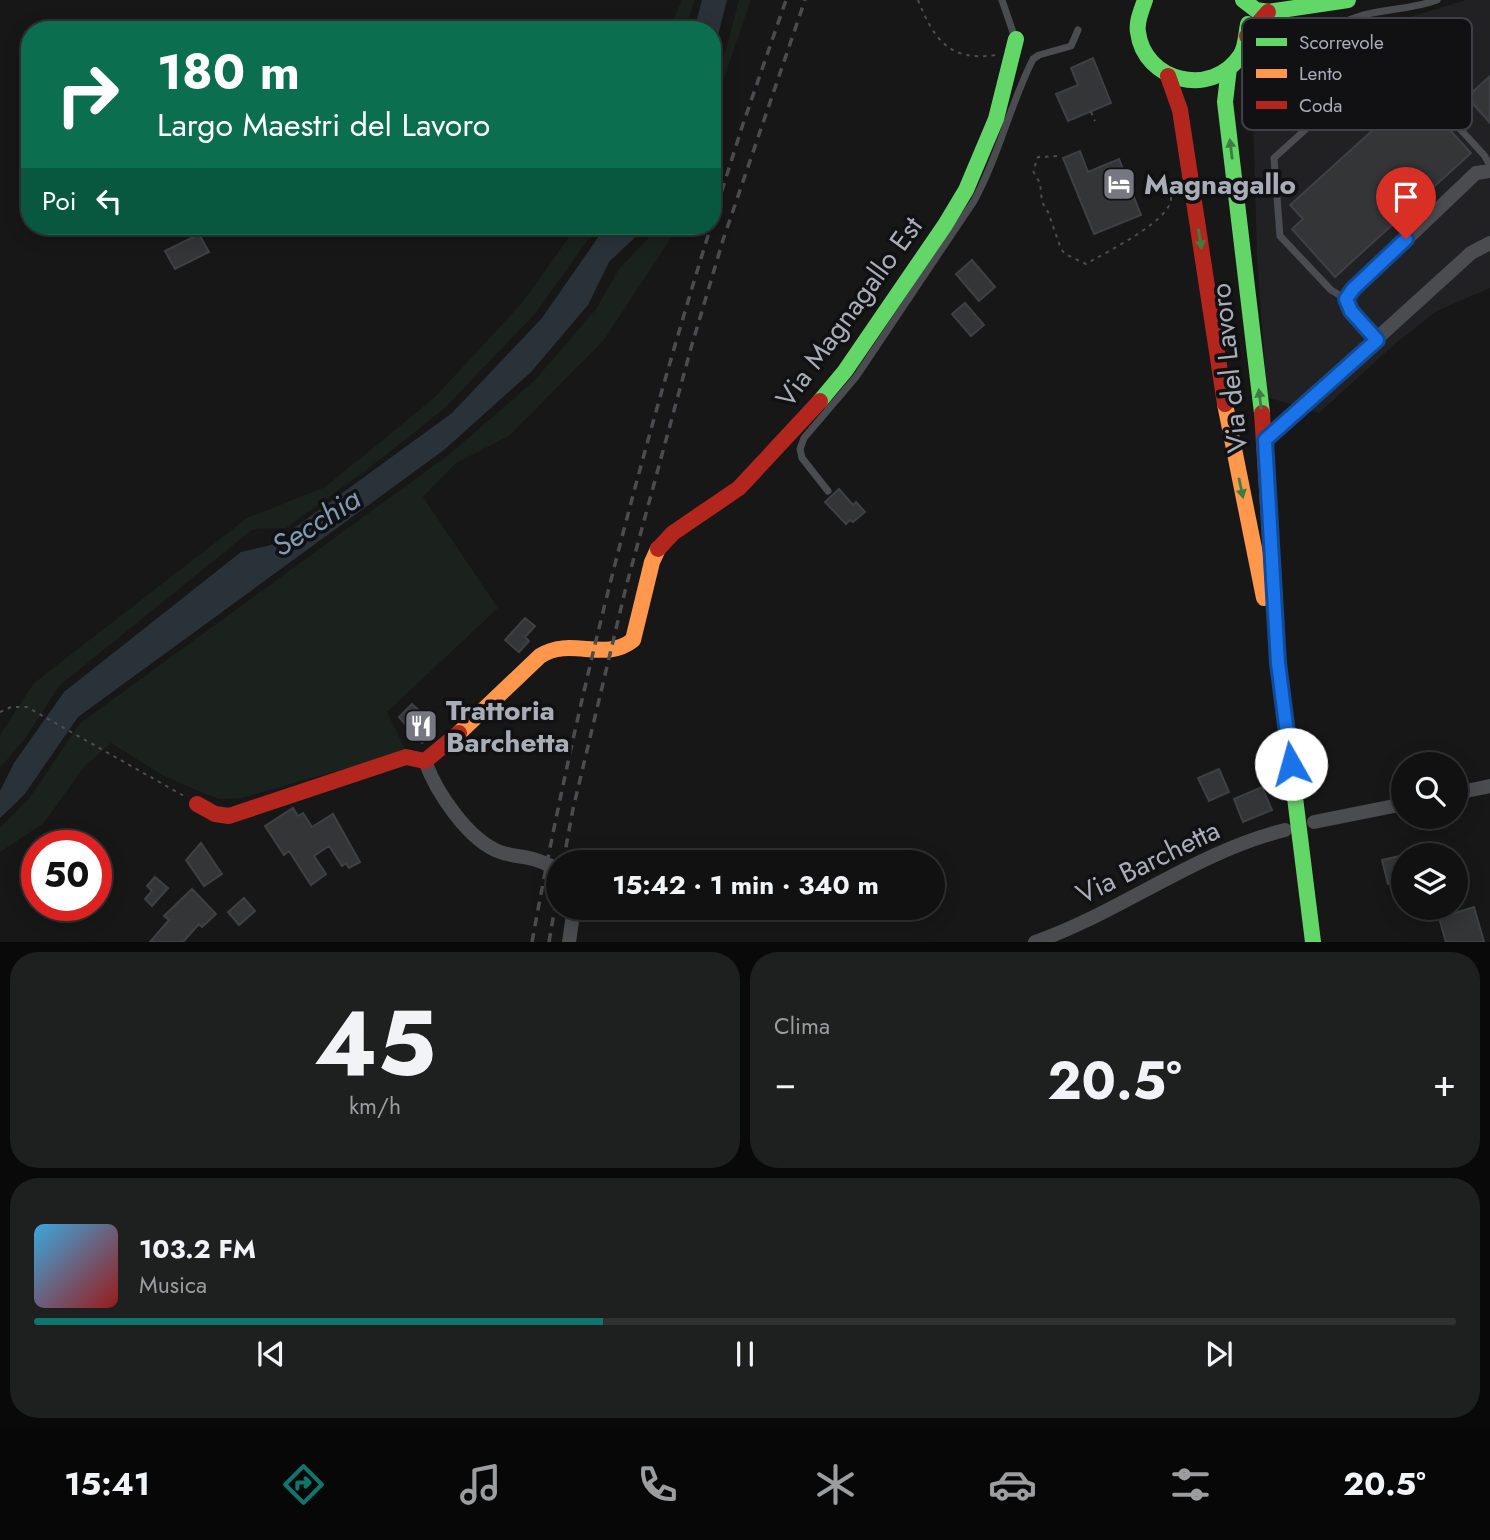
<!DOCTYPE html>
<html lang="it">
<head>
<meta charset="utf-8">
<style>
	:root { --surface:#111; --page:#1e1f1f; --text:#f1f3f6; --muted:#9c9d9f; --line:#303131; --accent:#0f766e }
	body { margin:0; font-family:Jost,sans-serif; background:var(--page); color:var(--text); height:100vh; display:flex; flex-direction:column; font-size:26px; white-space:nowrap }
	* { box-sizing:border-box; margin:0 }
	p { font-size:23px; color:var(--muted) }
	.icon { flex:none; width:38px; height:38px; fill:none; stroke:currentColor; stroke-width:2; stroke-linecap:round; stroke-linejoin:round }
	.map { position:relative; height:942px; overflow:hidden }
	.drawer { display:flex; flex-direction:column; gap:10px; padding:10px; background:#090909; flex:1 }
	.drawer>* { flex:none }
	.hud { position:absolute; left:21px; top:21px; width:700px; height:214px; border-radius:28px; box-shadow:0 4px 18px #0003,0 0 0 2px var(--line); background:#0b6e4f; color:#fff; overflow:hidden }
	.controls { position:absolute; left:1391px; top:752px; display:grid; gap:14px }
	.controls a { display:grid; place-items:center; width:77px; height:77px; border-radius:50%; background:var(--surface); box-shadow:0 4px 18px #0003,0 0 0 2px var(--line); font-size:35px }
	.speed { position:absolute; left:21px; top:830px; display:flex; gap:14px; font-size:35px; font-weight:700; text-align:center }
	.speed>* { display:grid; place-content:center; width:91px; height:91px; border-radius:50%; background:var(--surface); box-shadow:0 4px 18px #0003,0 0 0 2px var(--line); line-height:1 }
	.speed .limit { border:10px solid #d22; background:#fff; color:#111 }
	.pin { position:absolute; display:grid; place-items:center; width:60px; height:60px; color:#fff; margin:-72px -30px; border-radius:50% 50% 50% 0; rotate:-45deg; box-shadow:0 0 7px #0007 }
	.pin .icon { rotate:45deg }
	.me { position:absolute; width:77px; margin:-38px; rotate:353deg; stroke-linejoin:round; filter:drop-shadow(0 0 5px #0008) }
	.turn { display:flex; align-items:center; gap:24px; height:147px; padding:0 21px; font-size:32px }
	.turn .icon { width:91px; height:91px; stroke-width:2.5 }
	.turn b { display:block; font-size:49px; line-height:60px }
	.then { display:flex; align-items:center; height:66px; padding:0 21px; background:#0003; gap:14px; font-size:26px }
	.big { font-size:52px; font-weight:700; line-height:1.1 }
	.drawer .widget { flex:1; display:flex; flex-direction:column; justify-content:center; gap:10px; min-width:0; padding:0 24px; border-radius:28px; background:var(--page) }
	.drawer .dial { align-items:center; gap:0 }
	.dial b { font-size:91px; line-height:1 }
	.song { display:flex; align-items:center; gap:21px }
	.cover { width:84px; height:84px; border-radius:10px; background:linear-gradient(135deg,hsl(200 70% 55%),hsl(0 70% 35%)) }
	.played { height:7px; border-radius:4px; background:linear-gradient(90deg,var(--accent) 40%,var(--line) 40%) }
	.keys { display:flex; justify-content:space-around; direction:ltr }
	.heat { display:flex; justify-content:space-between; align-items:center; font-size:38px; direction:ltr }
	.drawer .tiles { flex:1; display:grid; gap:10px; grid-template-columns:1fr 1fr }
	.widget:last-child { grid-column:span 2 }
	.trip { position:absolute; left:546px; top:850px; width:399px; height:70px; border-radius:35px; background:var(--surface); box-shadow:0 4px 18px #0003,0 0 0 2px var(--line); font-weight:700; line-height:70px; text-align:center }
	.dock { display:flex; height:112px; justify-content:space-around; align-items:center; background:#070707; color:var(--muted) }
	.dock .icon { width:49px; height:49px }
	.dock .on { color:var(--accent) }
	.dock b { font-size:32px; color:var(--text) }
	.map>svg:first-child { display:block }
	.built { fill:#212124 }
	.green { fill:#1b211c }
	.water { fill:#2a3239 }
	.building { fill:#343537; stroke:#3f4043; stroke-width:2 }
	.lines { fill:none; stroke-linecap:round; stroke-linejoin:round }
	.path { stroke:#4d4e52; stroke-width:2; stroke-dasharray:3.5 5; stroke-linecap:butt }
	.lane { stroke:#4b4c50; stroke-width:7 }
	.street { stroke:#4b4c50; stroke-width:14 }
	.fast { stroke:#63d668; stroke-width:16 }
	.slow { stroke:#ff974d; stroke-width:16 }
	.jam { stroke:#b3261e; stroke-width:16 }
	.rail { stroke:#4b4c4f; stroke-width:3.5; stroke-dasharray:9 7; stroke-linecap:butt }
	.oneway { fill:#3e7d42 }
	.route-casing { stroke:#114b97; stroke-width:18 }
	.route { stroke:#1a73e8; stroke-width:12 }
	.labels { text-anchor:middle; dominant-baseline:central; stroke-width:7; stroke-linejoin:round; paint-order:stroke }
	.poi-label { font-size:28px; font-weight:bold; fill:#a8adb8; stroke:#111113; text-anchor:start }
	.street-label { font-size:28px; fill:#a8adb8; stroke:#111113 }
	.water-label { font-size:30px; font-style:italic; fill:#7f9bb3; stroke:#111113 }
	.key { fill:#111113; stroke:#3e4045; stroke-width:2 }
	.key-label { font-size:19px; fill:#a8adb8 }
</style>
</head>
<body>
<div class="map">
<svg width="1490" height="942" viewBox="0 0 1490 942">
	<rect width="100%" height="100%" fill="#171717"/>
	<!-- built -->
	<path class="built" d="M1466 0H1490V288L1437 311 1397 342 1319 413 1267 397 1257 256 1253 114 1289 99 1315 81 1348 49 1374 31 1400 20Z"/>
	<!-- green -->
	<path class="green" d="M682 0H695L684 30H668Z
		M739 0H751L712 113V83L727 46Z
		M577 226H598L535 314 445 408 368 469 286 528 253 529 59 686 27 736 0 768V735L34 683 247 518 325 487 434 398 522 303Z
		M656 226H674L668 243 603 341 509 436 456 463 423 497 498 608 387 712 406 751 242 798 219 799 194 789 162 775 111 743 84 767 43 824 0 852V828L29 799 79 724 451 453 535 380 596 309 619 269 652 234Z"/>
	<!-- water -->
	<path class="water" d="M702 0H727L712 59V30H694Z
		M606 226H647L609 262 588 305 531 372 444 450 78 717 24 795 0 818V791L14 763 64 692 241 552 271 545 452 413 542 318Z"/>
	<!-- building -->
	<path class="building" d="M1093 58 1111 103 1068 121 1056 94 1078 85 1071 68Z
		M1490 76V123L1467 97Z
		M1415 92 1471 153 1335 277 1292 229 1303 219 1290 205Z
		M1080 151 1088 172 1119 159 1141 215 1094 234 1063 158Z
		M199 234 209 252 175 269 165 251Z
		M972 260 995 287 979 301 956 274Z
		M965 303 984 325 971 336 952 314Z
		M839 489 853 505 856 502 865 512 853 522 850 520 846 524 825 502Z
		M525 618 535 626 525 637 529 641 519 652 505 640Z
		M412 704 430 721 428 723 434 729 422 743 399 717Z
		M1219 769 1229 792 1209 801 1198 778Z
		M1262 787 1272 810 1243 822 1234 799Z
		M293 808 298 816 303 813 312 827 333 814 360 862 349 868 346 863 342 866 329 846 314 856 326 874 311 885 289 851 284 855 265 826Z
		M201 843 222 874 204 886 186 860Z
		M1404 855V880L1388 884 1382 860Z
		M155 877 168 888 152 906 145 899 152 891 147 886Z
		M192 889 216 914 202 927 199 924 183 942H150L169 920 164 916Z
		M244 898 255 911 239 925 228 912Z
		M1474 907 1484 942H1446L1439 918Z"/>
	<g class="lines">
		<!-- path -->
		<path class="path" d="M918 0C934 40 950 62 996 55
			M1091 112 1095 121
			M1057 156 1038 157 1033 171 1040 183 1042 202 1048 212 1061 249 1065 254 1086 264C1106 252 1173 220 1171 197L1166 196
			M0 712 11 707H27L184 796"/>
		<!-- lane -->
		<path class="lane" d="M1002 0 1015 38
			M1240 57C1315 108 1296 43 1347 21 1375 8 1408 11 1437 0
			M1346 299 1331 290 1280 236 1274 158 1390 53 1484 155 1490 165
			M828 491 802 458 800 449 804 438 856 377 974 201C999 155 1010 105 1033 59L1039 55 1071 46 1078 30"/>
		<!-- street -->
		<path class="street" d="M1377 340C1367 328 1342 311 1349 294L1476 173 1490 171
			M1265 440 1471 253 1490 243
			M425 761C436 792 468 840 500 852 511 856 522 856 533 859 541 861 550 866 558 869
			M1456 793 1490 786
			M1314 822 1404 804
			M569 942 574 908
			M1035 942C1121 912 1196 852 1285 830"/>
		<!-- fast -->
		<path class="fast" d="M1145 0C1142 9 1136 22 1138 32 1144 82 1212 98 1240 56 1246 48 1246 34 1248 24
			M1243 0 1256 10 1268 12 1348 0
			M1229 68 1225 102 1262 413
			M820 401 845 371 945 225 966 190 996 119 1016 39
			M1278 661 1313 942"/>
		<!-- slow -->
		<path class="slow" d="M1225 404 1264 598
			M459 733 540 656C571 636 604 663 633 640L652 562 658 549"/>
		<!-- jam -->
		<path class="jam" d="M1247 36 1268 12
			M1168 76 1180 110 1225 404
			M1262 413 1278 661
			M658 549 673 533 739 488 820 401
			M197 804 215 814 229 816 406 757 425 761 459 733"/>
		<!-- rail -->
		<path class="rail" d="M712 222 742 127 786 0
			M563 863 573 809 626 587 691 348 723 240 805 0
			M532 942C576 700 638 461 711 226
			M549 942 558 890"/>
	</g>
	<!-- one-way arrows -->
	<defs><path id="oneway-solid" d="M-6-.8H1V-3.2L6.5 0L1 3.2V.8H-6Z" transform="scale(1.75)"/></defs>
	<g class="oneway">
		<use href="#oneway-solid" transform="translate(1231 149) rotate(-97)"/>
		<use href="#oneway-solid" transform="translate(1200 239) rotate(81)"/>
		<use href="#oneway-solid" transform="translate(1260 399) rotate(-97)"/>
		<use href="#oneway-solid" transform="translate(1241 488) rotate(78)"/>
	</g>
	<g class="lines">
		<defs>
			<path id="route" d="M1291 764 1278 663 1265 440 1377 340 1351 311 1346 299 1353 289 1406 239"/>
		</defs>
		<!-- route casing -->
		<use href="#route" class="route-casing"/>
		<!-- route -->
		<use href="#route" class="route"/>
	</g>
	<!-- icons -->
	<defs>
		<symbol id="hotel-square" viewBox="-11 -11 22 22"><rect x="-9" y="-9" width="18" height="18" rx="4" fill="#757880" stroke="#111113"/><path d="M-6-4.5h1.5V1H6V5H4.5V3h-9V5H-6ZM-4 0a1.8 1.8 0 1 1 3.6 0ZM.5 0V-2.5h3Q6-2.5 6 0Z" fill="#fff"/></symbol>
		<symbol id="restaurant-square" viewBox="-11 -11 22 22"><rect x="-9" y="-9" width="18" height="18" rx="4" fill="#757880" stroke="#111113"/><path d="M-5-6h1v4h1v-4h1v4h1v-4h1v5L-1.5 .5V6h-2V.5L-5-1ZM5-6V6H3V1.5H1.5Q1.5-4 5-6Z" fill="#fff"/></symbol>
	</defs>
	<g fill-rule="evenodd">
		<use href="#hotel-square" x="1100" y="165" width="38" height="38"/>
		<use href="#restaurant-square" x="402" y="707" width="38" height="38"/>
	</g>
	<g class="labels">
		<!-- poi labels -->
		<g class="poi-label">
			<text x="1144" y="184">Magnagallo</text>
			<text x="446" y="710">Trattoria<tspan x="446" dy="32">Barchetta</tspan></text>
		</g>
		<!-- street labels -->
		<g class="street-label">
			<text transform="translate(849 312) rotate(-54)">Via Magnagallo Est</text>
			<text transform="translate(1229 368) rotate(-96)">Via del Lavoro</text>
			<text transform="translate(1148 862) rotate(-26)">Via Barchetta</text>
		</g>
		<!-- water labels -->
		<g class="water-label">
			<text transform="translate(316 522) rotate(-33)">Secchia</text>
		</g>
	</g>
	<!-- legend -->
	<rect x="1242" y="18" width="230" height="112" rx="10" class="key"/>
	<rect x="1256" y="38" width="31" height="8" fill="#63d668"/>
	<rect x="1256" y="69" width="31" height="9" fill="#ff974d"/>
	<rect x="1256" y="101" width="31" height="8" fill="#b3261e"/>
	<g class="key-label">
		<text x="1299" y="49">Scorrevole</text>
		<text x="1299" y="80">Lento</text>
		<text x="1299" y="112">Coda</text>
	</g>
</svg>
<div class="controls">
<a><svg class="icon" aria-label="search" viewBox="0 0 24 24"><circle cx="10" cy="10" r="6"/><path d="M15 15l6 6"/></svg></a>
<a><svg class="icon" aria-label="layers" viewBox="0 0 24 24"><path d="M12 4l9 5-9 5-9-5zM3 14l9 5 9-5"/></svg></a>
</div>
<div class="speed"><div class="limit">50</div></div>
<div class="pin" style="left:1406px;top:239px;background:#d93025"><svg class="icon" aria-label="arrive" viewBox="0 0 24 24"><path d="M6 21V4h12l-3 4 3 4H6"/></svg></div>
<svg class="me" style="left:1291px;top:764px" viewBox="-20 -20 40 40"><circle r="19" fill="#fff"/><path d="M0-13L10 11 0 6-10 11z" fill="#1a73e8"/></svg>
<div class="trip">15:42 · 1 min · 340 m</div>
<div class="hud">
<div class="turn"><svg class="icon" aria-label="right" viewBox="0 0 24 24"><path d="M7 20v-9h11M14 6l5 5-5 5"/></svg><div><b>180 m</b>Largo Maestri del Lavoro</div></div>
<div class="then">Poi<svg class="icon" aria-label="left" viewBox="0 0 24 24"><path d="M17 20v-9H6M10 6l-5 5 5 5"/></svg></div>
</div>
</div>
<section class="drawer">
<div class="tiles">
<div class="widget dial"><b>45</b><p>km/h</p></div>
<div class="widget"><p>Clima</p>
<div class="heat"><a>−</a><b class="big">20.5°</b><a>+</a></div>
</div>
<div class="widget">
<div class="song"><i class="cover"></i><div><b>103.2 FM</b><p>Musica</p></div></div>
<div class="played"></div>
<div class="keys"><svg class="icon" aria-label="previous" viewBox="0 0 24 24"><path d="M18 5L8 12l10 7zM5 5v14"/></svg><svg class="icon" aria-label="pause" viewBox="0 0 24 24"><path d="M8 5v14M16 5v14"/></svg><svg class="icon" aria-label="next" viewBox="0 0 24 24"><path d="M6 5l10 7-10 7zM19 5v14"/></svg></div>
</div>
</div>
</section>
<nav class="dock">
<b>15:41</b>
<svg class="icon on" aria-label="directions" viewBox="0 0 24 24"><path d="M12 3l9 9-9 9-9-9zM9 14v-3h6M13 9l2 2-2 2"/></svg>
<svg class="icon" aria-label="music" viewBox="0 0 24 24"><path d="M9 18V5l10-2v13"/><circle cx="6" cy="18" r="3"/><circle cx="16" cy="16" r="3"/></svg>
<svg class="icon" aria-label="phone" viewBox="0 0 24 24"><path d="M5 4h4l2 5-3 2q2 4 5 5l2-3 5 2v4C11 20 4 13 5 4z"/></svg>
<svg class="icon" aria-label="climate" viewBox="0 0 24 24"><path d="M12 3v18M4 7l16 10M4 17L20 7"/></svg>
<svg class="icon" aria-label="car" viewBox="0 0 24 24"><path d="M5 17H2v-5l4-1 3-4h7l3 4 3 1v5h-3M9 17h6M6 11h13"/><circle cx="7" cy="17" r="2"/><circle cx="17" cy="17" r="2"/></svg>
<svg class="icon" aria-label="filters" viewBox="0 0 24 24"><path d="M4 7h16M4 17h16"/><circle cx="9" cy="7" r="2"/><circle cx="15" cy="17" r="2"/></svg>
<b>20.5°</b>
</nav>
</body>
</html>
